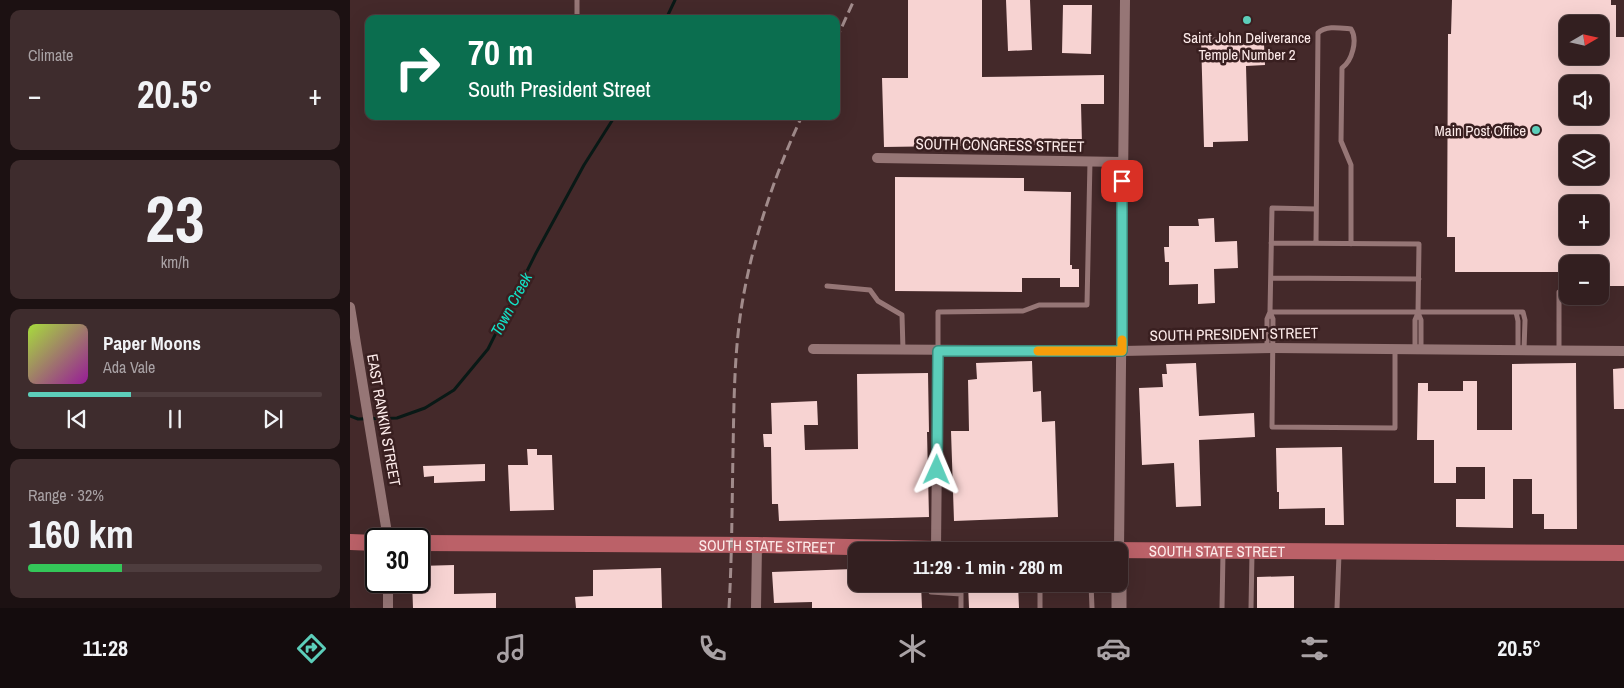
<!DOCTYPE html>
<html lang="en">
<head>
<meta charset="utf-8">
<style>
	:root { --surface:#331f20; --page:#3e2c2d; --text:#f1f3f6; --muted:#a9a2a5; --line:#4e3d3e; --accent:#5cceba }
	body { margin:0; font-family:"Archivo Narrow",sans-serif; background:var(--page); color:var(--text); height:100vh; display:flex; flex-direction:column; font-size:19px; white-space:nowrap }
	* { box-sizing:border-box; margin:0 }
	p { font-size:16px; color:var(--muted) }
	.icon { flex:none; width:28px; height:28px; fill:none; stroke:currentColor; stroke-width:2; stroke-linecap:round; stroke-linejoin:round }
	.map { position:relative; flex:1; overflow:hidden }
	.side { display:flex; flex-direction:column; gap:10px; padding:10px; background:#1c1112; width:350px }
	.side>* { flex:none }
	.top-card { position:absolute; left:15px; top:15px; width:475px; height:105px; border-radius:10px; box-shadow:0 5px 20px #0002,0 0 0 1px var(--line); background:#0b6e4f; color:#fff; overflow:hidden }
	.needle { width:32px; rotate:81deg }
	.controls { position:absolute; left:1209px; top:15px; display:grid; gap:10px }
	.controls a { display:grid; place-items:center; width:50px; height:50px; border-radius:10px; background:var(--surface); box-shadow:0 5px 20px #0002,0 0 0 1px var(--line); font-size:25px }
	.speed { position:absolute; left:15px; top:528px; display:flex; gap:10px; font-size:25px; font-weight:700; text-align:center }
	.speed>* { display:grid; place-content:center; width:65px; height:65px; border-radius:50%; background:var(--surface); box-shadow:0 5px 20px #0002,0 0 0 1px var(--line); line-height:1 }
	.speed .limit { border:2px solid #111; border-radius:8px; background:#fff; color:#111 }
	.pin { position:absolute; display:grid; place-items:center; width:42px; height:42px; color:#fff; margin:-21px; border-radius:10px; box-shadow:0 2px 8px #0006 }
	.me { position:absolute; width:55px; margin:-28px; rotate:1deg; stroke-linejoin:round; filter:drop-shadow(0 0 4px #0008) }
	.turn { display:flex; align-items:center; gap:18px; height:105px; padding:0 20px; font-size:22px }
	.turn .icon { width:65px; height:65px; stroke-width:2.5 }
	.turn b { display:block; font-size:35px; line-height:42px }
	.big { font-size:38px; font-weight:800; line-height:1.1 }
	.side .tile { flex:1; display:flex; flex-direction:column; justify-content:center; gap:8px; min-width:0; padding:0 18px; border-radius:10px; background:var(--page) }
	.side .dial { align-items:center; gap:0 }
	.dial b { font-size:65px; line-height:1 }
	.song { display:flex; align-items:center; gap:15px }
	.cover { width:60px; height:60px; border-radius:8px; background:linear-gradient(135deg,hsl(80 70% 55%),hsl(300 70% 35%)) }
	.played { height:5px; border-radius:2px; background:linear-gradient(90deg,var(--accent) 35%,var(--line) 35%) }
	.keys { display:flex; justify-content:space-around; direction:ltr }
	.heat { display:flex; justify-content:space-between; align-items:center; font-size:28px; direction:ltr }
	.charge { height:8px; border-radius:4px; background:linear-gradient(90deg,#34c759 32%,var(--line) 0) }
	.trip { position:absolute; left:498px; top:542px; width:280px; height:50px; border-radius:10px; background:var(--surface); box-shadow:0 5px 20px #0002,0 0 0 1px var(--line); font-weight:800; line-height:50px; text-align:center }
	.tabs { display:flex; height:80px; justify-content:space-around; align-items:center; background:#140c0d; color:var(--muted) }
	.tabs .icon { width:35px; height:35px }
	.tabs .current { color:var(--accent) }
	.tabs b { font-size:22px; color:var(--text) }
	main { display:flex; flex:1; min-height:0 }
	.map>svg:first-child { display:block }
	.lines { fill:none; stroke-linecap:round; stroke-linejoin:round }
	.stream { stroke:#091916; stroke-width:3 }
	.building { fill:#f7d3d2; fill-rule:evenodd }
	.lane { stroke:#967676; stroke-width:5 }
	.street { stroke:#967676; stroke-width:10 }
	.secondary { stroke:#967676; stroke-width:15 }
	.primary { stroke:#bb6168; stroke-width:16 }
	.rail { stroke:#a18b8b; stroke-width:3; stroke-dasharray:10 5; stroke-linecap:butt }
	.route-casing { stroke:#3c8679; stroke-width:12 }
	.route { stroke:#5cceba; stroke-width:9 }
	.slow { stroke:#f59e0b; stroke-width:9 }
	.poi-dot { fill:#5cceba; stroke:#391f20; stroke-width:2 }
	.labels { text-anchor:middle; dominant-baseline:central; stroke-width:5; stroke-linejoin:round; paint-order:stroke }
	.poi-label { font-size:15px; fill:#fdebea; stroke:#391f20 }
	.street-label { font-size:15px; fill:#fdebea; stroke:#391f20 }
	.water-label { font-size:16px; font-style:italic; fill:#13e2c7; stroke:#391f20 }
</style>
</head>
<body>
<main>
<section class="side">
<div class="tile"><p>Climate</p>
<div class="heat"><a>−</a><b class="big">20.5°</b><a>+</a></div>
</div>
<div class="tile dial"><b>23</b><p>km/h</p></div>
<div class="tile">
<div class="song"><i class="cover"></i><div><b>Paper Moons</b><p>Ada Vale</p></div></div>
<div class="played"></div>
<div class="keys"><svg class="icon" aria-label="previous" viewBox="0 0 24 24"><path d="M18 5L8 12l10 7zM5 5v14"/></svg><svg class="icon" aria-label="pause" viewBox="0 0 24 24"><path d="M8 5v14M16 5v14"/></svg><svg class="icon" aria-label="next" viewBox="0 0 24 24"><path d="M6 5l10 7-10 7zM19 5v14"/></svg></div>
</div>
<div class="tile"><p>Range · 32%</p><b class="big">160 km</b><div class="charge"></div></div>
</section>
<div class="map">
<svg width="1274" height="608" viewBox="0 0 1274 608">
	<rect width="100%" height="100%" fill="#44292a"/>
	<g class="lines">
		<!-- stream -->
		<path class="stream" d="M316 19 325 0
			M0 416 8 419 47 418 75 408 104 390 138 349 186 253 234 165 265 116"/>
	</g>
	<!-- building -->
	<path class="building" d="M558 0H632V77L754 75V104H731L732 144 534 147 532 78H558Z
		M656 0H680L682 50 658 51Z
		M1102 0H1261V5H1266V37H1274V286H1250V264H1218V272H1105V237H1097L1098 34H1101ZM1218 24H1250V56H1218ZM1218 84H1250V116H1218ZM1218 144H1250V176H1218ZM1218 204H1250V236H1218Z
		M713 5H742L741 54 712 53Z
		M882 37V45L914 44 915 65 896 66 898 141 863 142V147H854L851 38Z
		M545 177 674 178V191L721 192 720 265H722V269H729V287H710V278H672V292L545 291Z
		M864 218 865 242 887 241 888 268 864 269 865 303 848 304V284L819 285V262H815L814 247H819V226H849L848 219Z
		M682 361 683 392 691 391 692 422 705 421 708 517 604 521 601 431H619L618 380 627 379 626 363Z
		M846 363 849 416 904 413 905 437 849 440 851 506 826 507 824 463 792 465 789 388 813 387 812 374H817L816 364Z
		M1226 363 1227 529H1194V514H1182V479H1163V528L1106 527V499H1135V467H1106V483H1084V440H1067L1068 383H1078V391H1113V381H1127V430H1162V364Z
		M1274 368V409H1264L1263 369Z
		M578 373 579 432H577L579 517 429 521 428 504H422L421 447H414L413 434H422L421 403 467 401 468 425H454L455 450 508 449 507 374Z
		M992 447 994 525H975V508L929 509V492H927L926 448Z
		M177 449H187V455H202L204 510 160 511 158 465H178Z
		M135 464V481L84 483V476L74 477 73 466Z
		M104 565V594L146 593V608H63L62 581H69V566Z
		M311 568 312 608H226L225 597 243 596V570Z
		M503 569V574L506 573V584H571L572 608H462V602L424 603 422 572Z
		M944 576V608H907V577Z
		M618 584H668L669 608H619Z"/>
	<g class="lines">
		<!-- lane -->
		<path class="lane" d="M227 0V19
			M966 209 922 208 920 312H1173L1175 320 1174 350
			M921 243 1069 244 1068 313 1071 320V349
			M966 243 968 33C975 25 991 28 1001 29 1008 40 1002 61 992 68L991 141 1001 165V244
			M921 278 1069 279
			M477 286 520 290 528 301 552 315 553 350
			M920 312 923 319 922 427 1045 428V349
			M1166 312 1168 321V350
			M917 348V319L920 312
			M1065 349V320L1068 313
			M588 350V312L673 311 689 305H737L740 161
			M1209 350V292
			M690 584V608
			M741 584 742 608
			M581 592 611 594
			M611 608V584
			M872 608 873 553
			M901 608 902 554
			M987 608 989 554"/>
		<!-- street -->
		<path class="street" d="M527 158 772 162
			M0 307 38 539
			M463 349 772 351 923 348 1274 351
			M586 549 588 351
			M769 549 775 0
			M38 608V581
			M406 608 407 545"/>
		<!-- secondary -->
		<path class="secondary" d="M769 608V549"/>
		<!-- primary -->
		<g class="primary">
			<path d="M0 542 26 543"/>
			<path id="s1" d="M69 543 407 545 586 549 1274 553"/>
		</g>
		<!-- rail -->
		<path class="rail" d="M486 40 504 0
			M379 608C382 556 382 504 383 452 384 403 384 353 392 304 403 239 424 176 452 116"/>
	</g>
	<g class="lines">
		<defs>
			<path id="route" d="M587 470 588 351H772V181"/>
		</defs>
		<!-- route casing -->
		<use href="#route" class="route-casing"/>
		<!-- route -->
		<use href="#route" class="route"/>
		<!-- slow -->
		<path class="slow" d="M688 351H772V340"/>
	</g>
	<!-- markers -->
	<g class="poi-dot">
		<circle cx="897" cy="20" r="5"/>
		<circle cx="1186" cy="130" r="5"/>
	</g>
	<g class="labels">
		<!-- poi labels -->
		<g class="poi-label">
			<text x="897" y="37">Saint John Deliverance<tspan x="897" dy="17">Temple Number 2</tspan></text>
			<text x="1176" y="130" text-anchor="end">Main Post Office</text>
		</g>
		<!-- street labels -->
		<g class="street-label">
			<text transform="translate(650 145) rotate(1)">SOUTH CONGRESS STREET</text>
			<text transform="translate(884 334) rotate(-1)">SOUTH PRESIDENT STREET</text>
			<text transform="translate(34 420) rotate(80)">EAST RANKIN STREET</text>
			<text stroke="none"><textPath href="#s1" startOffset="348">SOUTH STATE STREET</textPath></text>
			<text stroke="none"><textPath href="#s1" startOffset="798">SOUTH STATE STREET</textPath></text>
		</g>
		<!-- water labels -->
		<g class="water-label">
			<text transform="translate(161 304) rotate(-62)">Town Creek</text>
		</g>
	</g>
</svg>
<div class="controls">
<a><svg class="needle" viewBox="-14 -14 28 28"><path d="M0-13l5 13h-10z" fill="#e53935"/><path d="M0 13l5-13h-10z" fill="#a9a2a5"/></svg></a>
<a><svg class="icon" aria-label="sound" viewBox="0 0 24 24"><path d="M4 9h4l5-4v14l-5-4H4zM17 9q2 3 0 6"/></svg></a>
<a><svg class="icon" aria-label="layers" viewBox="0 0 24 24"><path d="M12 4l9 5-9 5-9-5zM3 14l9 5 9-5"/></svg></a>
<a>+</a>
<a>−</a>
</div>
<div class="speed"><div class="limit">30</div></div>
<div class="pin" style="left:772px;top:181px;background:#d93025"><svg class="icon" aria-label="arrive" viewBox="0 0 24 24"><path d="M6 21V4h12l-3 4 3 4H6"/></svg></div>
<svg class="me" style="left:587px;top:470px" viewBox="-20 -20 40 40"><path d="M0-17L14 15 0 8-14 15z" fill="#5cceba" stroke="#fff" stroke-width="4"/></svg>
<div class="trip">11:29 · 1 min · 280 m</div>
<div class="top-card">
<div class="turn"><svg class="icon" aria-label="right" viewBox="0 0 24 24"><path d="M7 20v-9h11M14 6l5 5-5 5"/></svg><div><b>70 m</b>South President Street</div></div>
</div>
</div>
</main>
<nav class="tabs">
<b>11:28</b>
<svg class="icon current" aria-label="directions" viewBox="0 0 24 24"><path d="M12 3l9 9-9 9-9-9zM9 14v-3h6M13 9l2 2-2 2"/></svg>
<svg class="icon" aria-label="music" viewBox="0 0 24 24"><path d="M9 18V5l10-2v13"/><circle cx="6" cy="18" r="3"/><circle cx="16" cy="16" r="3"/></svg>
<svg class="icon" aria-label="phone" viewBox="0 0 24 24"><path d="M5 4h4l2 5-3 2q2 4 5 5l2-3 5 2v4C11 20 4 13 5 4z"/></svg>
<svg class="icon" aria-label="climate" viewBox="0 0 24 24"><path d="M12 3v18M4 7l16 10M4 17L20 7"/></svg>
<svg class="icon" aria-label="car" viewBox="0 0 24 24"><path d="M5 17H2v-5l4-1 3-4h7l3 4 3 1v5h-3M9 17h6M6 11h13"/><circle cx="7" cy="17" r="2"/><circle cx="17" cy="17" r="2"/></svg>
<svg class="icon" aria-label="filters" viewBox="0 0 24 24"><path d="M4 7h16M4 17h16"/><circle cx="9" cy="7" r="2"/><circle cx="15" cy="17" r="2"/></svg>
<b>20.5°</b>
</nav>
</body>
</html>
